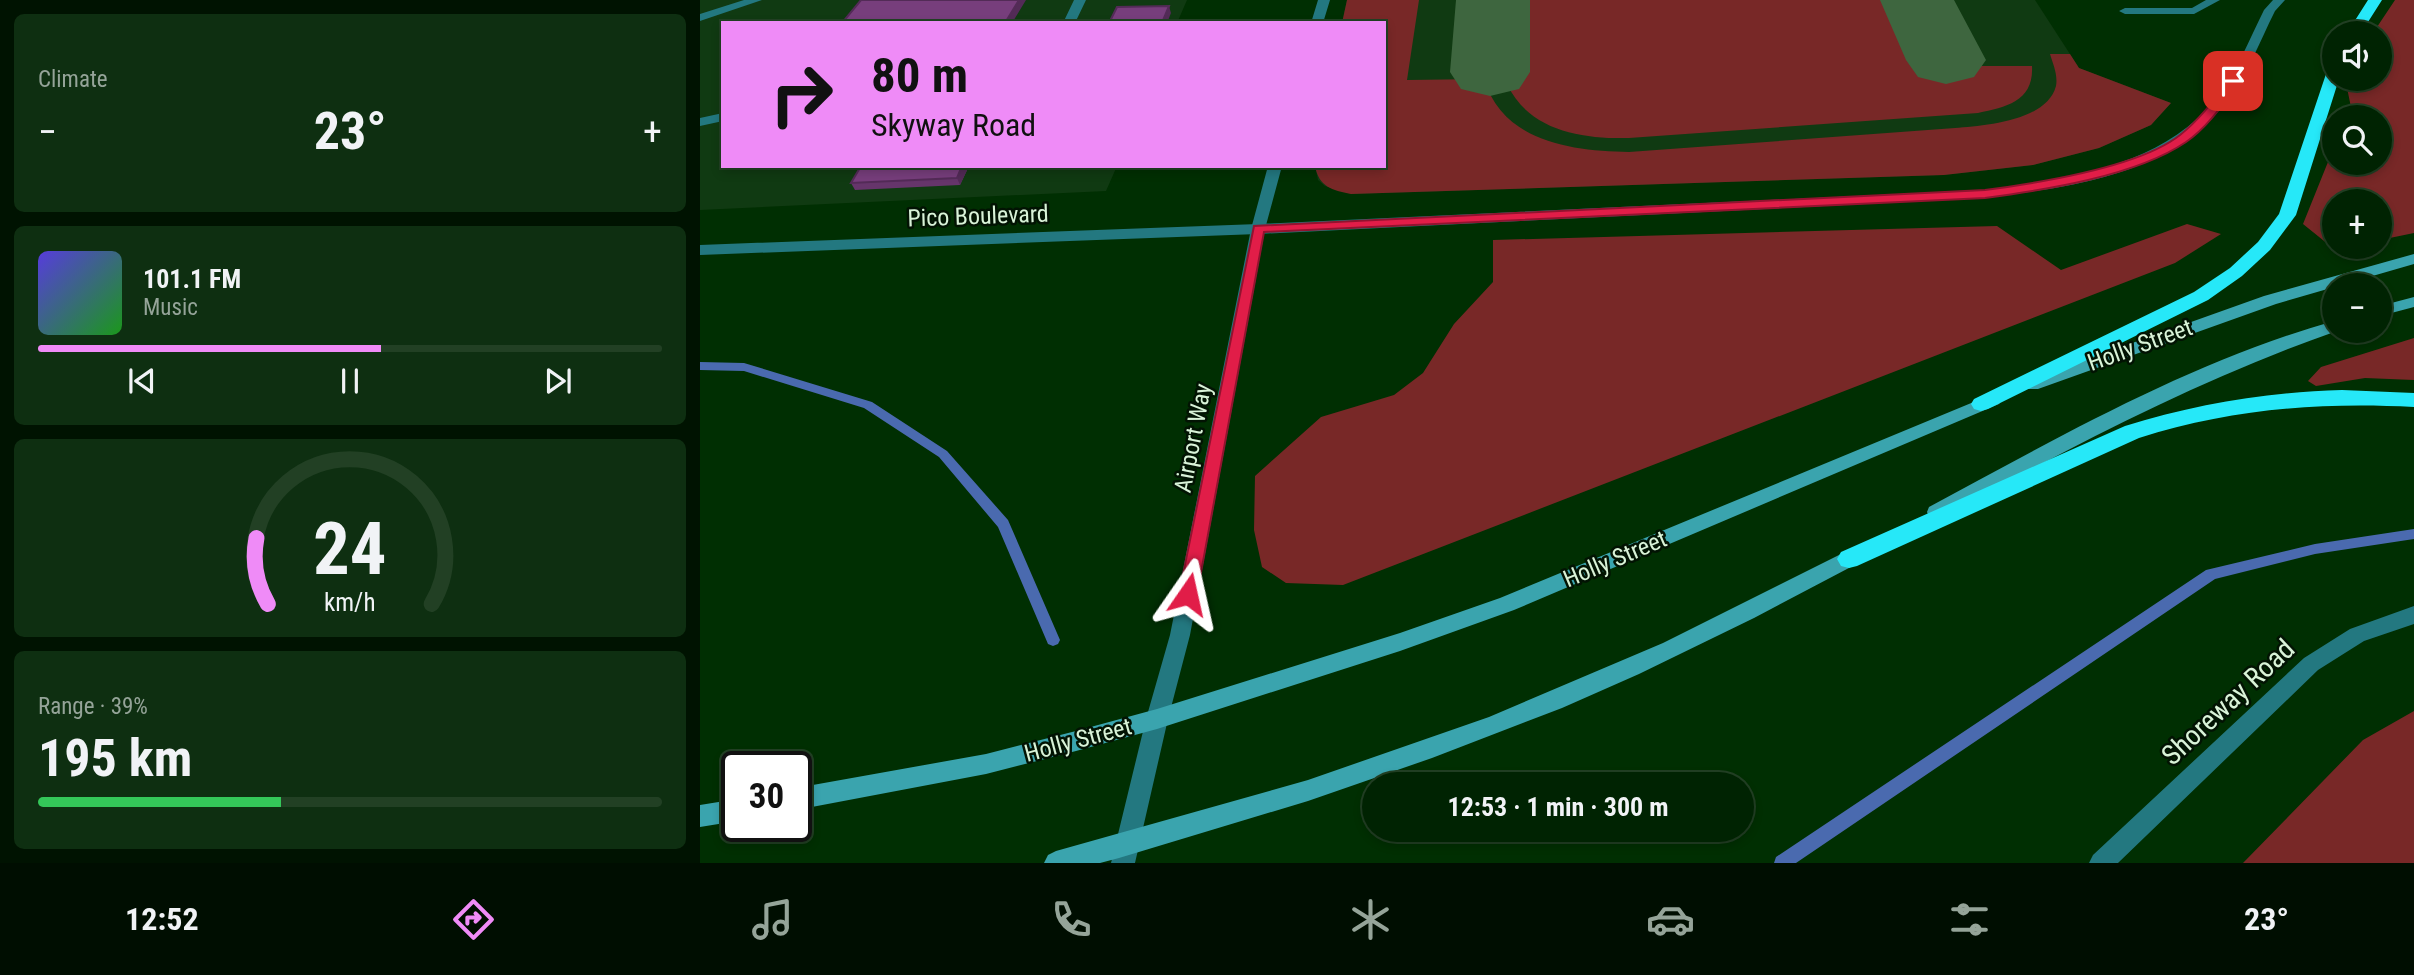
<!DOCTYPE html>
<html lang="en">
<head>
<meta charset="utf-8">
<style>
	:root { --surface:#002302; --page:#0e2f11; --text:#f1f3f6; --muted:#95a499; --line:#224024; --accent:#ef8bf7 }
	body { margin:0; font-family:"Roboto Condensed",sans-serif; background:var(--page); color:var(--text); height:100vh; display:flex; flex-direction:column; font-size:26px; white-space:nowrap }
	* { box-sizing:border-box; margin:0 }
	p { font-size:23px; color:var(--muted) }
	.icon { flex:none; width:38px; height:38px; fill:none; stroke:currentColor; stroke-width:2; stroke-linecap:round; stroke-linejoin:round }
	.map { position:relative; flex:1; overflow:hidden }
	.sheet { display:flex; flex-direction:column; gap:14px; padding:14px; background:#001301; width:700px }
	.sheet>* { flex:none }
	.top-card { position:absolute; left:21px; top:21px; width:665px; height:147px; border-radius:0px; box-shadow:0 4px 10px #0003,0 0 0 2px var(--line); background:#ef8bf7; color:#111; overflow:hidden }
	.buttons { position:absolute; left:1622px; top:21px; display:grid; gap:14px }
	.buttons a { display:grid; place-items:center; width:70px; height:70px; border-radius:50%; background:var(--surface); box-shadow:0 4px 10px #0003,0 0 0 2px var(--line); font-size:35px }
	.speed { position:absolute; left:21px; top:751px; display:flex; gap:14px; font-size:35px; font-weight:700; text-align:center }
	.speed>* { display:grid; place-content:center; width:91px; height:91px; border-radius:50%; background:var(--surface); box-shadow:0 4px 10px #0003,0 0 0 2px var(--line); line-height:1 }
	.speed .limit { border:4px solid #111; border-radius:10px; background:#fff; color:#111 }
	.pin { position:absolute; display:grid; place-items:center; width:60px; height:60px; color:#fff; margin:-30px; border-radius:14px; box-shadow:0 4px 10px #0006 }
	.me { position:absolute; width:77px; margin:-38px; rotate:11deg; stroke-linejoin:round; filter:drop-shadow(0 0 5px #0008) }
	.turn { display:flex; align-items:center; gap:24px; height:147px; padding:0 35px; font-size:32px }
	.turn .icon { width:91px; height:91px; stroke-width:2.5 }
	.turn b { display:block; font-size:49px; line-height:60px }
	.big { font-size:52px; font-weight:700; line-height:1.1 }
	.sheet .widget { flex:1; display:flex; flex-direction:column; justify-content:center; gap:10px; min-width:0; padding:0 24px; border-radius:10px; background:var(--page) }
	.sheet .dial { align-items:center; gap:0 }
	.dial svg { height:182px; overflow:visible; fill:none; stroke:var(--line); stroke-width:7; stroke-linecap:round; text-anchor:middle }
	.dial text { fill:var(--text); stroke:none }
	.song { display:flex; align-items:center; gap:21px }
	.cover { width:84px; height:84px; border-radius:10px; background:linear-gradient(135deg,hsl(250 70% 55%),hsl(120 70% 35%)) }
	.played { height:7px; border-radius:4px; background:linear-gradient(90deg,var(--accent) 55%,var(--line) 55%) }
	.keys { display:flex; justify-content:space-around; direction:ltr }
	.heat { display:flex; justify-content:space-between; align-items:center; font-size:38px; direction:ltr }
	.charge { height:10px; border-radius:5px; background:linear-gradient(90deg,#34c759 39%,var(--line) 0) }
	.trip { position:absolute; left:662px; top:772px; width:392px; height:70px; border-radius:35px; background:var(--surface); box-shadow:0 4px 10px #0003,0 0 0 2px var(--line); font-weight:700; line-height:70px; text-align:center }
	.menu { display:flex; height:112px; justify-content:space-around; align-items:center; background:#000e01; color:var(--muted) }
	.menu .icon { width:49px; height:49px }
	.menu .current { color:var(--accent) }
	.menu b { font-size:32px; color:var(--text) }
	main { display:flex; flex:1; min-height:0 }
	.map>svg:first-child { display:block }
	.built { fill:#103a12 }
	.green { fill:#782827 }
	.lines { fill:none; stroke-linecap:round; stroke-linejoin:round }
	.stream { fill:#4a6aaf; fill-rule:evenodd }
	.taxiway { fill:#3e663f; fill-rule:evenodd }
	.service { fill:#237880; fill-rule:evenodd }
	.minor { fill:#237880; fill-rule:evenodd }
	.tertiary { fill:#237880; fill-rule:evenodd }
	.secondary { fill:#3aa4ae; fill-rule:evenodd }
	.motorway { fill:#26e8f8; fill-rule:evenodd }
	.wall { fill:#66356b }
	.shaded-wall { fill:#532b57 }
	.building { fill:#773e7c; stroke:#532b57; stroke-width:2 }
	.route { fill:#e11d48; stroke:#92132f; stroke-width:2 }
	.labels { text-anchor:middle; dominant-baseline:central; stroke-width:5; stroke-linejoin:round; paint-order:stroke }
	.street-label { font-size:24px; fill:#d9f3d8; stroke:#021303 }
	.near-street-label { font-size:28px; fill:#d9f3d8; stroke:#021303 }
</style>
</head>
<body>
<main>
<section class="sheet">
<div class="widget"><p>Climate</p>
<div class="heat"><a>−</a><b class="big">23°</b><a>+</a></div>
</div>
<div class="widget">
<div class="song"><i class="cover"></i><div><b>101.1 FM</b><p>Music</p></div></div>
<div class="played"></div>
<div class="keys"><svg class="icon" aria-label="previous" viewBox="0 0 24 24"><path d="M18 5L8 12l10 7zM5 5v14"/></svg><svg class="icon" aria-label="pause" viewBox="0 0 24 24"><path d="M8 5v14M16 5v14"/></svg><svg class="icon" aria-label="next" viewBox="0 0 24 24"><path d="M6 5l10 7-10 7zM19 5v14"/></svg></div>
</div>
<div class="widget dial"><svg viewBox="0 0 100 80">
<path d="M14 69A42 42 0 1 1 86 69"/>
<path d="M14 69A42 42 0 0 1 9 40" stroke="#ef8bf7"/>
<text x="50" y="56" font-size="32" font-weight="700">24</text>
<text x="50" y="72" font-size="11">km/h</text>
</svg></div>
<div class="widget"><p>Range · 39%</p><b class="big">195 km</b><div class="charge"></div></div>
</section>
<div class="map">
<svg width="1714" height="863" viewBox="0 0 1714 863">
	<rect width="100%" height="100%" fill="#002f02"/>
	<!-- built -->
	<path class="built" d="M0 0H487L477 23H23V166H417L406 191 0 210Z
		M647 0H1335L1379 68 1471 103 1451 125 1399 148 1333 165 1244 175 651 194 625 186 618 180 615 166H684V23H642Z"/>
	<!-- green -->
	<path class="green" d="M647 0H719L707 80 784 79C803 142 872 151 929 152L1255 128C1284 126 1347 121 1356 86 1358 75 1353 64 1350 54H1370L1379 68 1471 103 1451 125 1399 148 1333 165 1244 175 651 194C632 190 619 187 615 166H684V23H642Z
		M811 0H1183L1211 66H1332C1334 101 1307 107 1278 113L929 138C882 139 829 131 807 84Z
		M1695 0H1714V233L1680 240V201H1634V247H1644L1634 249 1603 224 1632 152 1634 150V163H1680V117H1653L1646 83 1649 79H1680V33H1673Z
		M1487 224 1521 234 1475 263 643 585 586 583 562 567 554 530 555 476 621 417 694 395 723 373 754 324 793 282V240L1297 226 1361 270Z
		M1714 338V380L1665 378 1616 386 1608 381 1621 367Z
		M1714 711V863H1543L1663 740Z"/>
	<g class="lines">
		<!-- stream -->
		<path class="stream" d="M0 362 44 363 172 402 247 451 308 520 360 640 358 644 353 646 348 644 298 527 239 457 164 408 44 371 0 370Z
			M1714 529V539L1615 554 1515 579 1096 863H1074L1076 857 1506 570 1615 544Z"/>
		<!-- taxiway -->
		<path class="taxiway" d="M756 0H830V72L819 89 790 96 761 89 750 72Z
			M1180 0H1254L1286 60 1274 77 1246 84 1218 77 1206 60Z"/>
		<!-- service -->
		<path class="service" d="M44 0H62L0 21V14Z
			M374 0H386L375 23H363Z
			M1506 0H1520L1494 14H1425L1419 11 1425 8H1492Z
			M23 113V121L0 126V118Z"/>
		<!-- minor -->
		<path class="minor" d="M618 0H630L623 23H611Z
			M568 166H582L565 229 490 635 468 719 465 726 457 729 449 726 446 719 470 635 551 229Z"/>
		<!-- tertiary -->
		<path class="tertiary" d="M1573 0H1585L1575 11C1559 43 1546 78 1524 105 1467 176 1369 187 1285 198L558 234 0 255V245L558 224 1285 190C1367 178 1459 168 1515 100 1536 74 1549 40 1564 10Z
			M1714 606V624L1664 641 1618 670 1418 863H1389L1393 855 1604 658 1650 629Z
			M457 709 465 712 468 719 435 863H411L446 719 449 712Z"/>
		<!-- secondary -->
		<path class="secondary" d="M1714 254V264L1576 304 1338 389H1326L1324 385 1326 381 1564 296Z
			M1714 297V307L1680 316V306Z
			M1634 321V331H1637C1499 379 1371 447 1243 517L1236 519 1229 517 1227 512 1229 507C1359 437 1492 361 1634 321Z
			M1293 394 1302 400 1299 404 814 610 700 651 457 729 376 751 286 774 96 810V788L286 754 376 731 457 709 700 633 800 598Z
			M1159 545 1166 547 1169 553 1166 559 1054 618 939 674 862 708 732 758 608 801 419 858 400 863H344L348 855 356 851 608 780 789 717 963 643Z
			M37 799V821L0 827V805Z"/>
		<!-- motorway -->
		<path class="motorway" d="M1668 0H1682L1661 33H1647Z
			M1634 67V79H1639L1596 215 1570 250 1542 276 1508 300 1288 409 1281 411 1274 409 1271 404 1274 399 1494 292 1530 268 1558 242 1579 214 1627 71Z
			M1642 390 1714 393V407C1620 402 1530 409 1439 438L1157 566 1149 568 1141 566 1137 559 1141 552 1425 426C1496 404 1566 392 1642 390Z"/>
	</g>
	<!-- wall -->
	<path class="wall" d="M269 166 260 185 155 190 151 183Z"/>
	<!-- shaded-wall -->
	<path class="shaded-wall" d="M319 0H326L312 23H305Z
		M469 6 471 13 467 23H462Z
		M262 166H269L260 185 257 178Z"/>
	<!-- building -->
	<path class="building" d="M161 0H319L305 23H142Z
		M469 6 462 23H409L417 7Z
		M161 166H262L257 178 151 183Z"/>
	<!-- route -->
	<path class="route" d="M1533 78 1539 81C1525 103 1508 127 1486 142 1436 176 1345 190 1285 198L564 232 497 594 495 600 488 602 482 600 479 594 554 226 1285 190C1338 183 1438 168 1480 135 1500 119 1515 100 1529 79Z"/>
	<g class="labels">
		<!-- street labels -->
		<g class="street-label">
			<text transform="translate(278 216) rotate(-2)">Pico Boulevard</text>
			<text transform="translate(1440 345) rotate(-20)">Holly Street</text>
			<text transform="translate(493 438) rotate(-79)">Airport Way</text>
			<text transform="translate(915 559) rotate(-23)">Holly Street</text>
			<text transform="translate(378 740) rotate(-15)">Holly Street</text>
		</g>
		<!-- near-street labels -->
		<g class="near-street-label">
			<text transform="translate(1528 702) rotate(-43)">Shoreway Road</text>
		</g>
	</g>
</svg>
<div class="buttons">
<a><svg class="icon" aria-label="sound" viewBox="0 0 24 24"><path d="M4 9h4l5-4v14l-5-4H4zM17 9q2 3 0 6"/></svg></a>
<a><svg class="icon" aria-label="search" viewBox="0 0 24 24"><circle cx="10" cy="10" r="6"/><path d="M15 15l6 6"/></svg></a>
<a>+</a>
<a>−</a>
</div>
<div class="speed"><div class="limit">30</div></div>
<div class="pin" style="left:1533px;top:81px;background:#d93025"><svg class="icon" aria-label="arrive" viewBox="0 0 24 24"><path d="M6 21V4h12l-3 4 3 4H6"/></svg></div>
<svg class="me" style="left:488px;top:594px" viewBox="-20 -20 40 40"><path d="M0-17L14 15 0 8-14 15z" fill="#e11d48" stroke="#fff" stroke-width="4"/></svg>
<div class="trip">12:53 · 1 min · 300 m</div>
<div class="top-card">
<div class="turn"><svg class="icon" aria-label="right" viewBox="0 0 24 24"><path d="M7 20v-9h11M14 6l5 5-5 5"/></svg><div><b>80 m</b>Skyway Road</div></div>
</div>
</div>
</main>
<nav class="menu">
<b>12:52</b>
<svg class="icon current" aria-label="directions" viewBox="0 0 24 24"><path d="M12 3l9 9-9 9-9-9zM9 14v-3h6M13 9l2 2-2 2"/></svg>
<svg class="icon" aria-label="music" viewBox="0 0 24 24"><path d="M9 18V5l10-2v13"/><circle cx="6" cy="18" r="3"/><circle cx="16" cy="16" r="3"/></svg>
<svg class="icon" aria-label="phone" viewBox="0 0 24 24"><path d="M5 4h4l2 5-3 2q2 4 5 5l2-3 5 2v4C11 20 4 13 5 4z"/></svg>
<svg class="icon" aria-label="climate" viewBox="0 0 24 24"><path d="M12 3v18M4 7l16 10M4 17L20 7"/></svg>
<svg class="icon" aria-label="car" viewBox="0 0 24 24"><path d="M5 17H2v-5l4-1 3-4h7l3 4 3 1v5h-3M9 17h6M6 11h13"/><circle cx="7" cy="17" r="2"/><circle cx="17" cy="17" r="2"/></svg>
<svg class="icon" aria-label="filters" viewBox="0 0 24 24"><path d="M4 7h16M4 17h16"/><circle cx="9" cy="7" r="2"/><circle cx="15" cy="17" r="2"/></svg>
<b>23°</b>
</nav>
</body>
</html>
